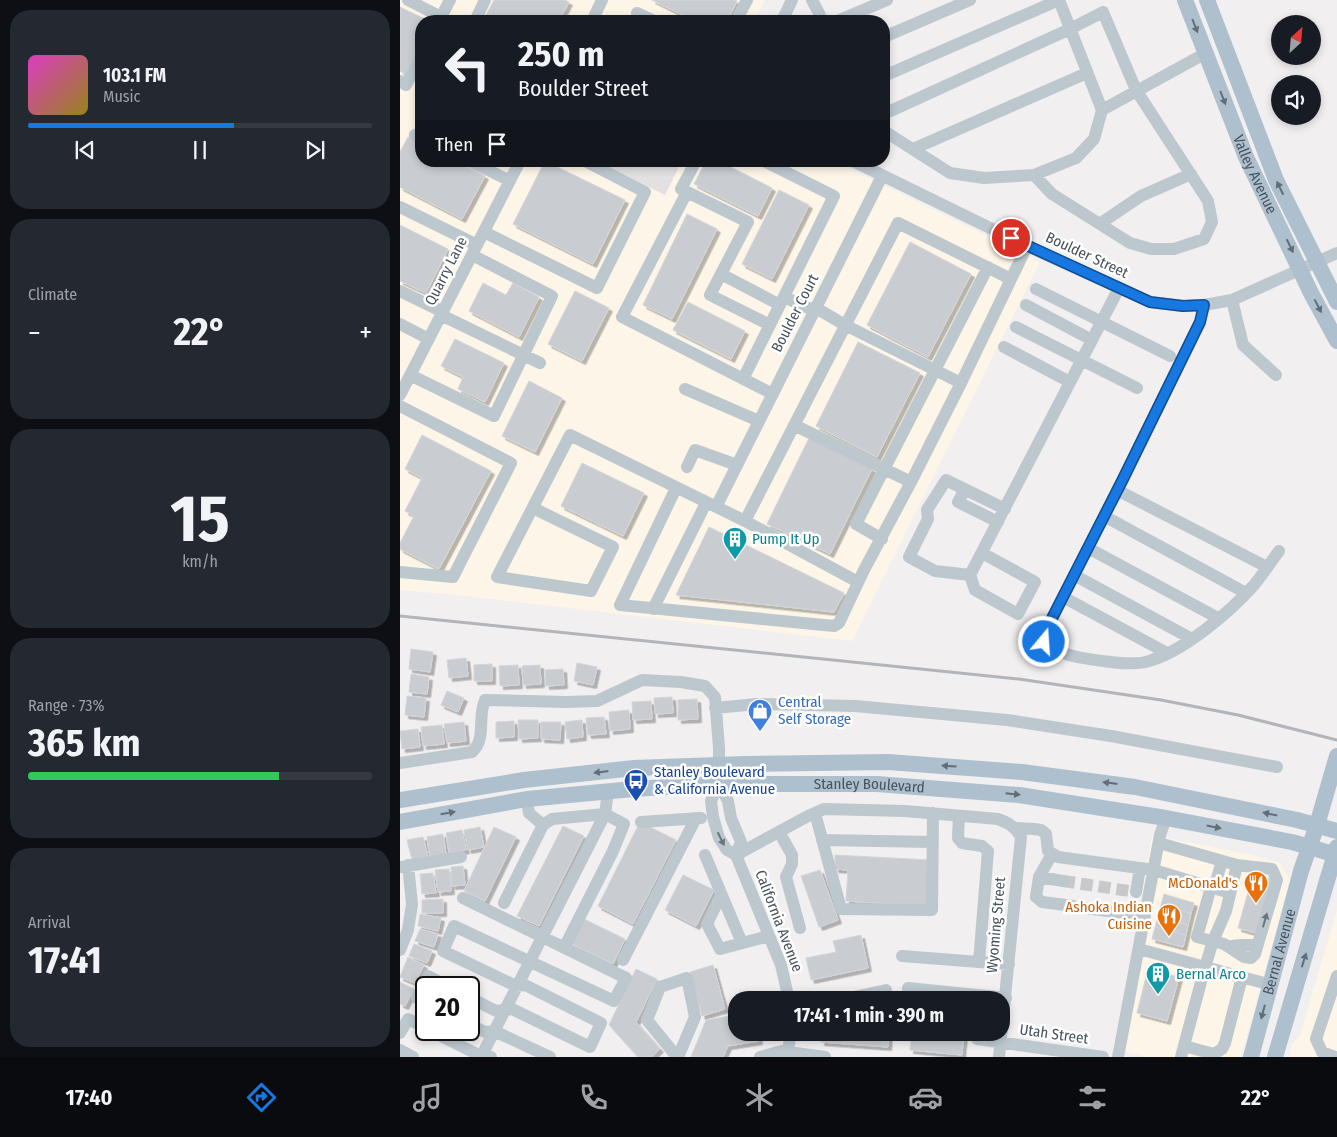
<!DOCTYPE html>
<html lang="en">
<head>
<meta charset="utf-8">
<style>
	:root { --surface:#171b24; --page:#242831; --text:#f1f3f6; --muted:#9ea1a6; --line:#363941; --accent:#1878e2 }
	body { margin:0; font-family:"Fira Sans Condensed",sans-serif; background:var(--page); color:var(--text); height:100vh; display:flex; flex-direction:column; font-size:19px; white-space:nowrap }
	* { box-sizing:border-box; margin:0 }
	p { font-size:16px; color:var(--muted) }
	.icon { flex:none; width:28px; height:28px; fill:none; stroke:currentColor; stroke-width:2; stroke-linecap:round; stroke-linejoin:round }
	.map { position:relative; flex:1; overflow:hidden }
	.details { display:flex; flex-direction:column; gap:10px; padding:10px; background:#0d0f14; width:400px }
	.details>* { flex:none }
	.top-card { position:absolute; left:15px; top:15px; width:475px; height:152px; border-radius:20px; box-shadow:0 2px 8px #0003; background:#171b24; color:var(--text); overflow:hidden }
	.needle { width:32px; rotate:26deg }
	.tools { position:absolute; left:871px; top:15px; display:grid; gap:10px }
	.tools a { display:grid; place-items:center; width:50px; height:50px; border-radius:50%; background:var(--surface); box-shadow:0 2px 8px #0003; font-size:25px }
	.speed { position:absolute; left:15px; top:976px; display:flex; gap:10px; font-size:25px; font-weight:700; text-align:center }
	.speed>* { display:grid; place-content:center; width:65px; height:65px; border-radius:50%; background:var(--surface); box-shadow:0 2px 8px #0003; line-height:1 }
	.speed .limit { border:2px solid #111; border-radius:8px; background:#fff; color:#111 }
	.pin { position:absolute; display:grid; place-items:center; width:42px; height:42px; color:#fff; margin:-21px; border:2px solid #fff; border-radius:50%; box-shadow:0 1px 5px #0007 }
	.me { position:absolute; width:55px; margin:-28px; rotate:18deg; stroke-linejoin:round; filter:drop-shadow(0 0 4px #0008) }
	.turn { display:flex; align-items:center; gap:18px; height:105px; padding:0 20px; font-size:22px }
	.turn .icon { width:65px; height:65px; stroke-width:2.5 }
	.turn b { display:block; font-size:35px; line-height:42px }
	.then { display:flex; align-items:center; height:48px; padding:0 20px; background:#0003; gap:10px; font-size:19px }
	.big { font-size:38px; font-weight:700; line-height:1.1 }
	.details .tile { flex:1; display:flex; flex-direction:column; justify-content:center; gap:8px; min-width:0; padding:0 18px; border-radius:20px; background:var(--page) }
	.details .dial { align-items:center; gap:0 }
	.dial b { font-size:65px; line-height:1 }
	.song { display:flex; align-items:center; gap:15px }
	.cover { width:60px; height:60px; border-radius:8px; background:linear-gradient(135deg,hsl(310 70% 55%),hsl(50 70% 35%)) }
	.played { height:5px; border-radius:2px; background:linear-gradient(90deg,var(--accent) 60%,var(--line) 60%) }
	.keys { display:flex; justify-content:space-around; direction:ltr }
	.heat { display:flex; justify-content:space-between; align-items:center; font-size:28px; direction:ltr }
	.charge { height:8px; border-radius:4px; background:linear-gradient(90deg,#34c759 73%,var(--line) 0) }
	.trip { position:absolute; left:328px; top:991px; width:282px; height:50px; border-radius:20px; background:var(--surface); box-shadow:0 2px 8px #0003; font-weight:700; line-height:50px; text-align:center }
	.tab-bar { display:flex; height:80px; justify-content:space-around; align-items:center; background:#090b0e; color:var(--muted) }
	.tab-bar .icon { width:35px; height:35px }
	.tab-bar .selected { color:var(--accent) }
	.tab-bar b { font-size:22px; color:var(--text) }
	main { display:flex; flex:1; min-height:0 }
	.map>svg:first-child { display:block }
	.commercial { fill:#fcf5e8 }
	.education { fill:#e2e0e1 }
	.building { fill:#c9ccd1; stroke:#d3d5da; filter:url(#shadow) }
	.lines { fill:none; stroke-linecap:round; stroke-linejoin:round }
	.minor-tunnel { stroke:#c6c8ca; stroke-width:12; stroke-dasharray:12 6; stroke-linecap:butt }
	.minor { stroke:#bdc7ce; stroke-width:12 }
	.major { stroke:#aebfce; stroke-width:16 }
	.rail { stroke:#b1b4b9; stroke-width:3 }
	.oneway { fill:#616e78 }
	.oneway2 { fill:#6a767e }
	.route-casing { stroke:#104e93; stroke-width:12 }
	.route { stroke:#1878e2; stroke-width:9 }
	.labels { text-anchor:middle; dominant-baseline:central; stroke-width:5; stroke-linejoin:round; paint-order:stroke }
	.street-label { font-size:15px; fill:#47535c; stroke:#fff }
	.culture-label { font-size:15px; fill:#0d838f; stroke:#fff; text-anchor:start }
	.shop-label { font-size:15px; fill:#366cbe; stroke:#fff; text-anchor:start }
	.transit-label { font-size:15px; fill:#164399; stroke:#fff; text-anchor:start }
	.food-label { font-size:15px; fill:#c56008; stroke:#fff; text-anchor:end }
</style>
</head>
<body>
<main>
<section class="details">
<div class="tile">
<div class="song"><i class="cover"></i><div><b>103.1 FM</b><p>Music</p></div></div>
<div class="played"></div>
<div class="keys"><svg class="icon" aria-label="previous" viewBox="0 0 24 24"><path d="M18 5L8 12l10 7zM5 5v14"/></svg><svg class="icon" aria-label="pause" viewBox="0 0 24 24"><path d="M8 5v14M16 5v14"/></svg><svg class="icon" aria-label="next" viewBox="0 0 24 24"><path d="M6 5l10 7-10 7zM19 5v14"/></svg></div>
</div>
<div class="tile"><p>Climate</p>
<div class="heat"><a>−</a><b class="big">22°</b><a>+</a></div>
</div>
<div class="tile dial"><b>15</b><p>km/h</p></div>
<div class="tile"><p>Range · 73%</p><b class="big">365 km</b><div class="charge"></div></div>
<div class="tile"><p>Arrival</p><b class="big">17:41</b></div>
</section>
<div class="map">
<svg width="937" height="1057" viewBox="0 0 937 1057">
	<defs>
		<filter id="shadow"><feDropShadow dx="3.5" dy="3.5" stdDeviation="0" flood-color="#0004"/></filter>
	</defs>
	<rect width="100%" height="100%" fill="#f1efef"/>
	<!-- commercial -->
	<path class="commercial" d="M0 0H365L355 21H21V161H435L640 262 452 641 66 596 0 590Z
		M752 835 856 856 880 863 890 879 841 1057H748L713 1048 734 941Z
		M937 910V1057H890L891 1045 900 1035Z"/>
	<!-- education -->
	<path class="education" d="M197 161H282L265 195Z"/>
	<!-- building -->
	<path class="building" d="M94 0H165L169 2 159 21H83Z
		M252 0H335L337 1 327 21H295Z
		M0 7 29 21H21V41L5 74 0 71Z
		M8 137 21 143V161H56L85 176 62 219 0 187V152Z
		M145 161 225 200 193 264 113 224Z
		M306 161H319L372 188 358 216 294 184Z
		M379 190 409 205 372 279 342 264Z
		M287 214 317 229 272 319 243 305Z
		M0 225 48 249 26 293 0 281Z
		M510 242 571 274 528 357 467 325Z
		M83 283 106 295 113 283 139 297 119 337 69 311Z
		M175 291 209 308 182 361 148 344Z
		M288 302 345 331 331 359 273 330Z
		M55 339 104 363 85 402 58 389 63 377 41 366Z
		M458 342 520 373 477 457 416 426Z
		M129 381 162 398 135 452 102 436Z
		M22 435 91 471 39 569 0 549V543L14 516 5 511 22 478 5 469Z
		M409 438 472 469 430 554 367 524Z
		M182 463 244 493 223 536 161 506Z
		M309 527 444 593 434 612 276 595Z
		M11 649 33 652 30 672 9 669Z
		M66 658 68 676 49 678 47 660Z
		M177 663 197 667 193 685 174 681Z
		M92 664V681H74V665Z
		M118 665 119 685 100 686 99 666Z
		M140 665 141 684 123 685 122 666Z
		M163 669 164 685 146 686 145 670Z
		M11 674 29 677 27 694 9 692Z
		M47 691 64 698 58 712 41 705Z
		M7 696 26 698 24 717 5 715Z
		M272 697 273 713 255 714 254 698Z
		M297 699 298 719 278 720V700Z
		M251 701 252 719 233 720 232 702Z
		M229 710 230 729 210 731 209 712Z
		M204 717 206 734 188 735 186 718Z
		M118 720H138V738L119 739Z
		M182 720 183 737 167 739 165 722Z
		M114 721V737L96 738V722Z
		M64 722 66 741 47 743 44 724Z
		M141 722H161L160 740 141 739Z
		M42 725 44 744 23 746 21 727Z
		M18 729 20 747 2 749 0 731Z
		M240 822 276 840 233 924 198 906Z
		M163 826 184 836 139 926 117 916Z
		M80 827 84 847 68 850 64 830Z
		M94 827 116 837 85 901 64 891Z
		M62 830 66 850 49 853 46 833Z
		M43 834 46 854 30 857 27 837Z
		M23 837 28 857 12 860 7 840Z
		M435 855 530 860 528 906 446 901 448 870 435 869Z
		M63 866 65 885 52 886 51 867Z
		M49 869 51 891 38 892 35 870Z
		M420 870 438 920 419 927 401 876Z
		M33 873 36 893 22 894 20 874Z
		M853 874 874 880 859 934 838 928Z
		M283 875 314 890 296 926 265 910Z
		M764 894 794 903 791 913 761 905Z
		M43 899V913H22V900Z
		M761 905 791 913 788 925 758 917Z
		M20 914 41 918 38 931 18 926Z
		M758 917 788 925 786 935 755 927Z
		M184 919 225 939 213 964 172 944Z
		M755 927 786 935 783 947 752 939Z
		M20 929 38 934 34 947 15 941Z
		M461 935 468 968 411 980 406 958 436 952 433 941Z
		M14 944 32 951 27 963 9 956Z
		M8 957 24 965 15 983 0 977Z
		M313 965 325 1009 302 1016 290 972Z
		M236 969 257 979 236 1022 260 1049 251 1057H238L209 1025Z
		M748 969 779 977 767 1021 737 1013Z
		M0 982 14 989 5 1006 0 1004Z
		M336 1015V1032H358L359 1041 328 1046 323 1057H291L306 1020Z
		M422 1032H489L488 1047 421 1042Z
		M512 1032H564L562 1055 510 1050Z"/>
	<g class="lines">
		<!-- minor-tunnel -->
		<path class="minor-tunnel" d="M663 881 729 891"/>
		<!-- minor -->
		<path class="minor" d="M8 0 41 17
			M412 0 423 21
			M237 13 254 21
			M39 21 50 0
			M75 21 85 0
			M192 21 202 0
			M336 21 347 0
			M382 21 392 0
			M437 21 487 0
			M484 37 570 0
			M484 76 659 0
			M0 81 6 85 21 56
			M702 110 806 53
			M484 114 670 29 703 12 736 90 808 201 812 222 804 239 774 249H751L730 243 652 194 634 175
			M484 131 550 173 584 178 634 175 676 158 694 139 702 110 659 0
			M15 135 21 138
			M513 149 687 73
			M70 161 110 181
			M296 161 281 189 348 222 310 295 370 325
			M453 161 627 246 750 302 783 306 804 305 832 300 937 253
			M287 192 222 317 373 394
			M0 207 77 245
			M701 223 741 196 791 174
			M84 232 197 288 245 192 185 161
			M321 274 380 305
			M636 289 770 356
			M0 291 43 312
			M384 297 415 311
			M832 300 843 345 876 375
			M626 305 692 340
			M804 305 800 322 722 481 643 636C646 649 665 654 677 657 694 660 733 667 749 661 784 651 830 612 854 585 863 574 871 562 879 551
			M416 308 445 325 561 383
			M41 315 140 363
			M0 324 29 339
			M616 327 737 388
			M604 347 670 382
			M10 375 94 416 152 296 72 255
			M343 379 434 196 364 161
			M285 389 359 421
			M0 395 120 161
			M0 406 111 463 53 577 0 572
			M394 425 511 482
			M287 467 295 450 337 465
			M276 488 220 605 434 626 439 623 464 570 511 482 561 383 627 246
			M565 489 558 502 598 522
			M717 490 867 567
			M316 507 482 176
			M133 508 213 547 191 591 97 577 170 435 345 521 458 582
			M704 516 846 593
			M345 521 498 223 611 279
			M482 539 456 524 588 267
			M688 548 818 618
			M582 553 635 582 618 614 575 590 570 575 719 288
			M570 575 535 571 509 557 528 519 527 510 546 480 605 509
			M674 575 792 639
			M663 597 767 653
			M253 609 306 503
			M315 708 357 704 455 706 607 720 711 736 877 767
			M0 763 72 752C87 738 77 717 85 700L166 702 197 701 242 680 281 682 305 686 315 697 319 748V784L311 801 313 817 319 838 327 850 336 855
			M319 784 328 801 331 818 341 842 336 855 381 965 389 1000
			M127 799 129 813 143 825
			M415 813 441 909 532 910 533 813
			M559 816 558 838 562 843 582 846 588 851 579 962 609 964
			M241 822 301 818
			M616 828 634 829 641 830 646 834 648 851 658 857 754 870 830 893
			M379 832 392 855V864L386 877 400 928
			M422 840 533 842
			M759 843 837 865 872 869 877 880 855 954 851 958 844 957 824 944 797 937 811 887
			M652 854 639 877 636 897 642 902 673 906
			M305 855 342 943
			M336 855 408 816 424 809 505 811 598 819C609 823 615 827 621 837L599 1057
			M2 867 61 857
			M639 877 663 881
			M814 888 822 861
			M736 892 740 868
			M321 895 307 924 320 949 369 936
			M63 898 226 978 214 1001 54 926 43 951 116 986 125 985 201 1023 190 1047 112 1009 96 1011 69 997
			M104 903 143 825 152 819 205 814 224 824 213 851 164 948
			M685 908 745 916
			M829 947C840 942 850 948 858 943
			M739 949 871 985
			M0 950 8 930 12 904 8 865
			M502 956 579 962
			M223 960 296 818
			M440 1000 486 990
			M508 1000V988L606 998
			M26 1003 17 998 28 976 50 988
			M69 1024 85 1032 94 1031 150 1057
			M29 1030 81 1056 91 1057
			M578 1032 577 1039 703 1057
			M0 1033 8 1019 26 1028
			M507 1034V1032
			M784 1046 814 1054 822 1049 825 1043 842 977
			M0 1050 13 1057
			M388 1052 425 1057
			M81 1057 205 814 208 791
			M277 1057 247 1020 260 987 287 978 295 1017 278 1057
			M360 1057 389 1049
			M387 1057 391 1032
			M718 1057 760 835 766 818
			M781 1057 805 967 813 941 826 911 837 865
			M935 1057 922 1052 916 1039 937 976"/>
		<!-- major -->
		<g class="major">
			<path id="s1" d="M785 0 846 157 911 293 937 341"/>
			<path d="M807 0 876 180 937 302"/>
			<path d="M0 800 124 780 234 768 345 764 488 762 622 772 735 787 897 820 937 831"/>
			<path id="s2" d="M0 822 127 799 233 789 319 784H477L619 795 766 818 892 842 937 855"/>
			<path id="s3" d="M851 1057 901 871 917 825 937 756"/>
			<path d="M875 1057 937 847"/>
		</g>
		<!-- rail -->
		<path class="rail" d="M0 616 619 679 761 700 838 715 937 740"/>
	</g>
	<!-- one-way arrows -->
	<defs><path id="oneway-solid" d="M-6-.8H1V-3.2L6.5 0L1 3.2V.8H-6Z" transform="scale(1.25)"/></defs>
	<g class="oneway">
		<use href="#oneway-solid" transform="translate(795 26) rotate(69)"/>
		<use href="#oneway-solid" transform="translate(823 98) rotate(69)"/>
		<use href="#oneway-solid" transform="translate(880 188) rotate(-116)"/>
		<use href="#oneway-solid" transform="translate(890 246) rotate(64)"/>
		<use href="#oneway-solid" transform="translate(918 306) rotate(62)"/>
		<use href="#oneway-solid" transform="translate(549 766) rotate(-176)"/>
		<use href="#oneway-solid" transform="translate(201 772) rotate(173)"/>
		<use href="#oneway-solid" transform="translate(710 783) rotate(-173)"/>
		<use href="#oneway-solid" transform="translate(613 794) rotate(6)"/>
		<use href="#oneway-solid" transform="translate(48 813) rotate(-10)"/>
		<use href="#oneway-solid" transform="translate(870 814) rotate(-168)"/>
		<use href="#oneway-solid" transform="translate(814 827) rotate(11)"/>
		<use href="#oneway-solid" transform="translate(904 960) rotate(-73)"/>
		<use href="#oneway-solid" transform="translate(863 1012) rotate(105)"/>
	</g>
	<g class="oneway2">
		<use href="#oneway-solid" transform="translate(321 839) rotate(64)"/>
		<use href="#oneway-solid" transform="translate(865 920) rotate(-74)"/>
	</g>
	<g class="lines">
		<defs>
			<path id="route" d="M611 238 750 302 783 306 804 305 800 322 722 481 643 636 644 642"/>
		</defs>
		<!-- route casing -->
		<use href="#route" class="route-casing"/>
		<!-- route -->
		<use href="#route" class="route"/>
	</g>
	<!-- icons -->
	<defs>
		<symbol id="building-pin" viewBox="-11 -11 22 30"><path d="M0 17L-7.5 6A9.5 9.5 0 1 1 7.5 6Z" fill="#0f9aa8" stroke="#fff"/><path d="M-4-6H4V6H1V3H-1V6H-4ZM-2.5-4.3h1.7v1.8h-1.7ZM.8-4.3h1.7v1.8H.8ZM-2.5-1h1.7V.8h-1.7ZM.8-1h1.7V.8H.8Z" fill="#fff"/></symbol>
		<symbol id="shop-pin" viewBox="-11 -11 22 30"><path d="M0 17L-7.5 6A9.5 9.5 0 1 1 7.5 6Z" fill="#3f7fe0" stroke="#fff"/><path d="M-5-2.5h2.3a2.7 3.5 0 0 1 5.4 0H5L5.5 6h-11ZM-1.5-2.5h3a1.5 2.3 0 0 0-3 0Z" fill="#fff"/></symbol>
		<symbol id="bus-pin" viewBox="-11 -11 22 30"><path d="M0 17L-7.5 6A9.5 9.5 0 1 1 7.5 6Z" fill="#1a4fb4" stroke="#fff"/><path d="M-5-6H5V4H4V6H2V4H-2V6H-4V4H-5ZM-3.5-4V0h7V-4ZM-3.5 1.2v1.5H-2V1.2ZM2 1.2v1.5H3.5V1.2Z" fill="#fff"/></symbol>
		<symbol id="restaurant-pin" viewBox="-11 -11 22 30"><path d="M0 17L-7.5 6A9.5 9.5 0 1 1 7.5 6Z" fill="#e8710a" stroke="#fff"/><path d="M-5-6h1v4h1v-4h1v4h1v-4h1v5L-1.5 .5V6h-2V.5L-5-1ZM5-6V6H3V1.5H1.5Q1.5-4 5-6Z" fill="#fff"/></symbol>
	</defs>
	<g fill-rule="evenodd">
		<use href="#building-pin" x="321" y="525" width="28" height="38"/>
		<use href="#shop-pin" x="346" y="697" width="28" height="38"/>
		<use href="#bus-pin" x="222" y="767" width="28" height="38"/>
		<use href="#restaurant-pin" x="842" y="869" width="28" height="38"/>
		<use href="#restaurant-pin" x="755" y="902" width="28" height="38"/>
		<use href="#building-pin" x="744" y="960" width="28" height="38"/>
	</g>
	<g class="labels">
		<!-- street labels -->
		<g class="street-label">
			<text stroke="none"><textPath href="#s1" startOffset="188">Valley Avenue</textPath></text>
			<text transform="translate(687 255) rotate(25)">Boulder Street</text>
			<text transform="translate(46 271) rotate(-63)">Quarry Lane</text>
			<text transform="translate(395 313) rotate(-63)">Boulder Court</text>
			<text stroke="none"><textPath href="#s2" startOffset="472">Stanley Boulevard</textPath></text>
			<text transform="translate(379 921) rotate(69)">California Avenue</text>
			<text transform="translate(596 925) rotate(-85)">Wyoming Street</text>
			<text stroke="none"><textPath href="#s3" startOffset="109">Bernal Avenue</textPath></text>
			<text transform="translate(654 1034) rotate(8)">Utah Street</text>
		</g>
		<!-- culture labels -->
		<g class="culture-label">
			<text x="352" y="539">Pump It Up</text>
			<text x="776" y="974">Bernal Arco</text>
		</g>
		<!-- shop labels -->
		<g class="shop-label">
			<text x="378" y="702">Central<tspan x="378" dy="17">Self Storage</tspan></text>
		</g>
		<!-- transit labels -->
		<g class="transit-label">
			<text x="254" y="772">Stanley Boulevard<tspan x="254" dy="17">&amp; California Avenue</tspan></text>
		</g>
		<!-- food labels -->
		<g class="food-label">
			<text x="838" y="883">McDonald's</text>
			<text x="752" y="907">Ashoka Indian<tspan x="752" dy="17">Cuisine</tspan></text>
		</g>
	</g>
</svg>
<div class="tools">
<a><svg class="needle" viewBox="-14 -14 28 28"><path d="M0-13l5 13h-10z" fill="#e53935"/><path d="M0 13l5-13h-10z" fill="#9ea1a6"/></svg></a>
<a><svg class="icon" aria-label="sound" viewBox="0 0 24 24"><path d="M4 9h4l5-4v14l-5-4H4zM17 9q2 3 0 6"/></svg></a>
</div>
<div class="speed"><div class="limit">20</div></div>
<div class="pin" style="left:611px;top:238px;background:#d93025"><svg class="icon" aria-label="arrive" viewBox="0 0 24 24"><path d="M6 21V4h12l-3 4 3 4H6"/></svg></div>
<svg class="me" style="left:644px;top:642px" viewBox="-20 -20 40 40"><circle r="17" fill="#1878e2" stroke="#fff" stroke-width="3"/><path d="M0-11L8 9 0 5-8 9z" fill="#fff"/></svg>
<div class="trip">17:41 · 1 min · 390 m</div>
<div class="top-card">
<div class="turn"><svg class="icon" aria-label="left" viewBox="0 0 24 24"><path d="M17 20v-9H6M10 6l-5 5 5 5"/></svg><div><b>250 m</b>Boulder Street</div></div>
<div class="then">Then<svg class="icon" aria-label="arrive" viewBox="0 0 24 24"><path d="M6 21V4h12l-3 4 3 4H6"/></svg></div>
</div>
</div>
</main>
<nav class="tab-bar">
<b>17:40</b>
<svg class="icon selected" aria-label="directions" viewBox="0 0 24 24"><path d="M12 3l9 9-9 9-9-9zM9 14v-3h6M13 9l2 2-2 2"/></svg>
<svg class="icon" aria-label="music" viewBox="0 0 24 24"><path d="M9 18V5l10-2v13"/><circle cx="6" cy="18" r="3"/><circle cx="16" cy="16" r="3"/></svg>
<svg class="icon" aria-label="phone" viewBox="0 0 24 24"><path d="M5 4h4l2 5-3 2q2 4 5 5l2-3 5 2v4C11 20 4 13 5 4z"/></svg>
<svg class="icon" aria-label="climate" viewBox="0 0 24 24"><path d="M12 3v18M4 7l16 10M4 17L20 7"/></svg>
<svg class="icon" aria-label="car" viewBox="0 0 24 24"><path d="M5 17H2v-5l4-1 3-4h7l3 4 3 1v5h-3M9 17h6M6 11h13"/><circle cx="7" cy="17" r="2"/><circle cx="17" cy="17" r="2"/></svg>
<svg class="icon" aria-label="filters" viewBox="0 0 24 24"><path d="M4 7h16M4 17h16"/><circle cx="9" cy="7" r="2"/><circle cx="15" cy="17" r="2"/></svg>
<b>22°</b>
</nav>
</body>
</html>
